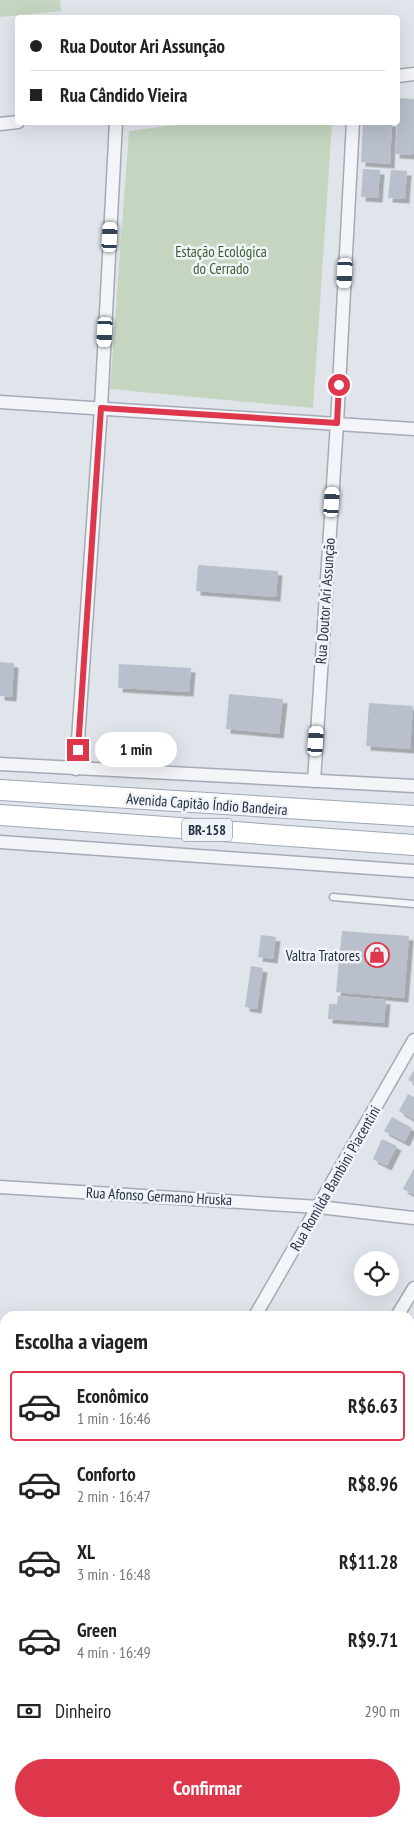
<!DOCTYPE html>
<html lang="pt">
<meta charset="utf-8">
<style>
:root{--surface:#fff;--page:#f6f6f6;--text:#222;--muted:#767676;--line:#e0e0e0;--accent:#de374b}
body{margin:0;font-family:"PT Sans Narrow",sans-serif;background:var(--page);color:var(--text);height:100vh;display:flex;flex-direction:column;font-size:19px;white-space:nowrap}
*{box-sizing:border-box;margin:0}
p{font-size:16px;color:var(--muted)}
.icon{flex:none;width:28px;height:28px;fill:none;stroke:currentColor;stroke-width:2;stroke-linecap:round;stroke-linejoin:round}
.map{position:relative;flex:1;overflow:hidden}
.panel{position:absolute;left:0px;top:1311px;width:415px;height:516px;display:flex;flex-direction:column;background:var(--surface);border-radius:15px 15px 0 0;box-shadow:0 5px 20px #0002}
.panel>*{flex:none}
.guide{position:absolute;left:15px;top:15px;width:385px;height:110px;border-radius:5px;box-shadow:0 5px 20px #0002;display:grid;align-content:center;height:110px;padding:0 15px;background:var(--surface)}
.buttons{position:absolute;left:354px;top:1251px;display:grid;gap:10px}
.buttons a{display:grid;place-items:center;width:45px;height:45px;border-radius:50%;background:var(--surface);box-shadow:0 5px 20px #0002;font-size:25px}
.end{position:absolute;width:22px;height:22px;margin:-11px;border:6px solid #de374b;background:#fff;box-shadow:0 0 0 2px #fff}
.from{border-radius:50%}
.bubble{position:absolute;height:35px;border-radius:18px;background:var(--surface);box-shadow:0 5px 20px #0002;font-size:16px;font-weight:800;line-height:35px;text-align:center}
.car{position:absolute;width:15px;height:30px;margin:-15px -8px;border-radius:6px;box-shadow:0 0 4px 1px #0007;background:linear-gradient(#fff 24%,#345 0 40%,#fff 0 76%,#345 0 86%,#fff 0)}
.guide b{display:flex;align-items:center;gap:18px;height:48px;font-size:19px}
.guide b+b{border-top:1px solid var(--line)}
.guide i{width:12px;height:12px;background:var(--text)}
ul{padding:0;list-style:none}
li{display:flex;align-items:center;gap:15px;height:70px;margin:0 10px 8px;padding:0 5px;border:2px solid transparent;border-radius:5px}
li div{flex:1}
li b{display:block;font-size:19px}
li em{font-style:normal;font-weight:800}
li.selected{border-color:var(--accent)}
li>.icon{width:45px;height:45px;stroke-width:1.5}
h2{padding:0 15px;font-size:22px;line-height:60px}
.pay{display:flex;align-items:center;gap:12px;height:55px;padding:0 15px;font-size:19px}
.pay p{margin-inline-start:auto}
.cta{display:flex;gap:10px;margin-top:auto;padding:10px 15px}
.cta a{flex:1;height:58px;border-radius:30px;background:var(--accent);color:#fff;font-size:20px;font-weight:800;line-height:58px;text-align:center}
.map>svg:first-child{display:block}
.green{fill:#c5d5c0}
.building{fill:#b9bfcb;filter:url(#shadow)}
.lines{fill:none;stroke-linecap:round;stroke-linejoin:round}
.service-casing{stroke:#a4aab6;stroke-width:9}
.minor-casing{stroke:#a4aab6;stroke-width:15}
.primary-casing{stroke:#9ea7b8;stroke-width:22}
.service{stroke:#f3f5f8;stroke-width:6}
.minor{stroke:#f3f5f8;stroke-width:12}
.primary{stroke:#fff;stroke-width:20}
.route{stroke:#de374b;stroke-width:6}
.labels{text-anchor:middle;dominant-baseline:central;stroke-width:5;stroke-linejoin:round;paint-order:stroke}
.shield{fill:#f0f3f8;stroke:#636a7a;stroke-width:1}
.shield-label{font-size:14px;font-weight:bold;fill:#263044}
.park-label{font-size:15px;fill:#3a6132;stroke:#f0f3f8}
.street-label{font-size:15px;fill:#263044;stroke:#f0f3f8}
.poi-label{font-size:15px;fill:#263044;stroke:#f0f3f8;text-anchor:end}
</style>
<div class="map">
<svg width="414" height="1827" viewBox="0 0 414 1827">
<defs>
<filter id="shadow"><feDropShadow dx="4.5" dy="4.5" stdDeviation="0" flood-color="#0004"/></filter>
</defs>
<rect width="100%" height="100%" fill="#e0e4eb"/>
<g class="green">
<polygon points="0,0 60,0 61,11 0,17"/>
<polygon points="190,123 332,123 313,408 110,389 129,131"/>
<polygon points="0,1807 5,1814 5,1822 11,1823 14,1827 0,1827"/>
</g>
<g class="building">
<polygon points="399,98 414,99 413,155 395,154"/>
<polygon points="363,122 392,122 390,164 361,162"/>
<polygon points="363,169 380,170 378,198 361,197"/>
<polygon points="391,170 407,171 405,199 388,198"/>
<polygon points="198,565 278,571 276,597 196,591"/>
<polygon points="0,662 14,663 12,697 0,696"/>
<polygon points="119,664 191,668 189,692 118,688"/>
<polygon points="229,694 283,699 279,734 226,729"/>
<polygon points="369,703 413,706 410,749 366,746"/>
<polygon points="342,931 409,936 404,998 336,992"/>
<polygon points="261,935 276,937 273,959 258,957"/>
<polygon points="251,966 263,968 257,1009 245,1007"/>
<polygon points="338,996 386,1000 384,1023 328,1019 329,1004 337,1004"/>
<polygon points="414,1070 414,1083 408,1080"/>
<polygon points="408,1094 414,1097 414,1120 399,1111"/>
<polygon points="392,1117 412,1128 405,1142 384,1131"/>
<polygon points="382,1139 397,1146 387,1166 373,1159"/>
<polygon points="414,1168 414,1195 403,1189"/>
<polygon points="410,1361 414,1363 413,1377 410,1376"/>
<polygon points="410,1482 414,1484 414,1504 410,1502"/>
</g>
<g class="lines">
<defs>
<polyline id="service" points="333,897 414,904"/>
<g id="minor">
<polyline points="398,76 414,74"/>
<polyline points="0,124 18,122"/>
<polyline points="0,402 414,429"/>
<polyline points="0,764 414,786"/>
<polyline points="76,769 101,408 116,122"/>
<polyline points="314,781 337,423 353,122"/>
<polyline points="0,842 414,871"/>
<polyline points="0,1187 319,1207 414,1218"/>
<polyline points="255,1316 414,1040"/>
<polyline points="397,1316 414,1288"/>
<polyline points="410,1563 414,1557"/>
<polyline points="410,1582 414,1584"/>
</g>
<g id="primary">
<polyline points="0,790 414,816"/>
<polyline points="0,815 414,845"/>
</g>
</defs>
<use href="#service" class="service-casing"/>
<use href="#minor" class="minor-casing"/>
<use href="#primary" class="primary-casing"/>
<use href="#service" class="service"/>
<use href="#minor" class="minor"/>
<use href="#primary" class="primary"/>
</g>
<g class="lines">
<polyline class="route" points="78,750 101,408 337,423 339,385"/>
</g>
<defs>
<symbol id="shop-ring" viewBox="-11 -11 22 22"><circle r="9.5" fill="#f0f3f8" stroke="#de374b" stroke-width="1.5"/><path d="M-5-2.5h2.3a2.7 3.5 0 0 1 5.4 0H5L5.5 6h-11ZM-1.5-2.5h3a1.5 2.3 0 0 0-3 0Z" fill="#de374b"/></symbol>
</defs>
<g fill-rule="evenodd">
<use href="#shop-ring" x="363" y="941" width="28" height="28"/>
</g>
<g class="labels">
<rect class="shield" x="182" y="818.5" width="50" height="23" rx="4"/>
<g class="shield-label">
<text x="207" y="830">BR-158</text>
</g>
<g class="park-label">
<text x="221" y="251">Estação Ecológica<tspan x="221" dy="17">do Cerrado</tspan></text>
</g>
<g class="street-label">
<text transform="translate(325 601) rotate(-86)">Rua Doutor Ari Assunção</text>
<text transform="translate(207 804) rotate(4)">Avenida Capitão Índio Bandeira</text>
<text transform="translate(335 1178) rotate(-60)">Rua Romilda Bambini Piacentini</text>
<text transform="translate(159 1196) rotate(3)">Rua Afonso Germano Hruska</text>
</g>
<g class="poi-label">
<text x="360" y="955">Valtra Tratores</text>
</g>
</g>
</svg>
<div class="buttons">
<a><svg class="icon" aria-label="locate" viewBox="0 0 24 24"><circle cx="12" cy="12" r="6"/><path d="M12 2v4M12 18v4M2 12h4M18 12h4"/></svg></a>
</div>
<i class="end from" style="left:339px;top:385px"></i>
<i class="end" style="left:78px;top:750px"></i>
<div class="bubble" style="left:95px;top:732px;width:82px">1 min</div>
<i class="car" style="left:110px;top:237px;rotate:3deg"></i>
<i class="car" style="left:345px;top:273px;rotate:183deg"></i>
<i class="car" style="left:105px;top:332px;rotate:183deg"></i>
<i class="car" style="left:332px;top:502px;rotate:4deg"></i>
<i class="car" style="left:316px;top:741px;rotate:4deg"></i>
<div class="guide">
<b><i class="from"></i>Rua Doutor Ari Assunção</b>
<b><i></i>Rua Cândido Vieira</b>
</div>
<section class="panel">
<h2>Escolha a viagem</h2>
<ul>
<li class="selected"><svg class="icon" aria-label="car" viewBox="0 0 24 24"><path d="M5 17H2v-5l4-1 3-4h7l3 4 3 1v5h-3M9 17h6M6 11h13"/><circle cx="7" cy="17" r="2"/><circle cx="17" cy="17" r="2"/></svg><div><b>Econômico</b><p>1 min · 16:46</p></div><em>R$6.63</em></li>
<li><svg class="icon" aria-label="car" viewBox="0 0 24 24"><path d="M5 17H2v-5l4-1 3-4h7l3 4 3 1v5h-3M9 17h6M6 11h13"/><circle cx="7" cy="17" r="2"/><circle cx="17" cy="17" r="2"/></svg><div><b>Conforto</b><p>2 min · 16:47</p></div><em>R$8.96</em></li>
<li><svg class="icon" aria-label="car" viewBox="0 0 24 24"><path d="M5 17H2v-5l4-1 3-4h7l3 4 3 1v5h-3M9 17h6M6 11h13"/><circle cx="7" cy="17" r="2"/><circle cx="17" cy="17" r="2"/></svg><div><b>XL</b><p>3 min · 16:48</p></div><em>R$11.28</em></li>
<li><svg class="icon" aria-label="car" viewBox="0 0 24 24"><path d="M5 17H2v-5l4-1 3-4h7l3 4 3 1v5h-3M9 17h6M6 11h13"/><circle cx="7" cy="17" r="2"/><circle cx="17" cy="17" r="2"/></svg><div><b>Green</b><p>4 min · 16:49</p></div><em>R$9.71</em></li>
</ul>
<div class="pay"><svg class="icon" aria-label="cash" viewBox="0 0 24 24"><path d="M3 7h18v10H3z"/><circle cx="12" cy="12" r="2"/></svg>Dinheiro<p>290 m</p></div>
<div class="cta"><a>Confirmar</a></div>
</section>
</div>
